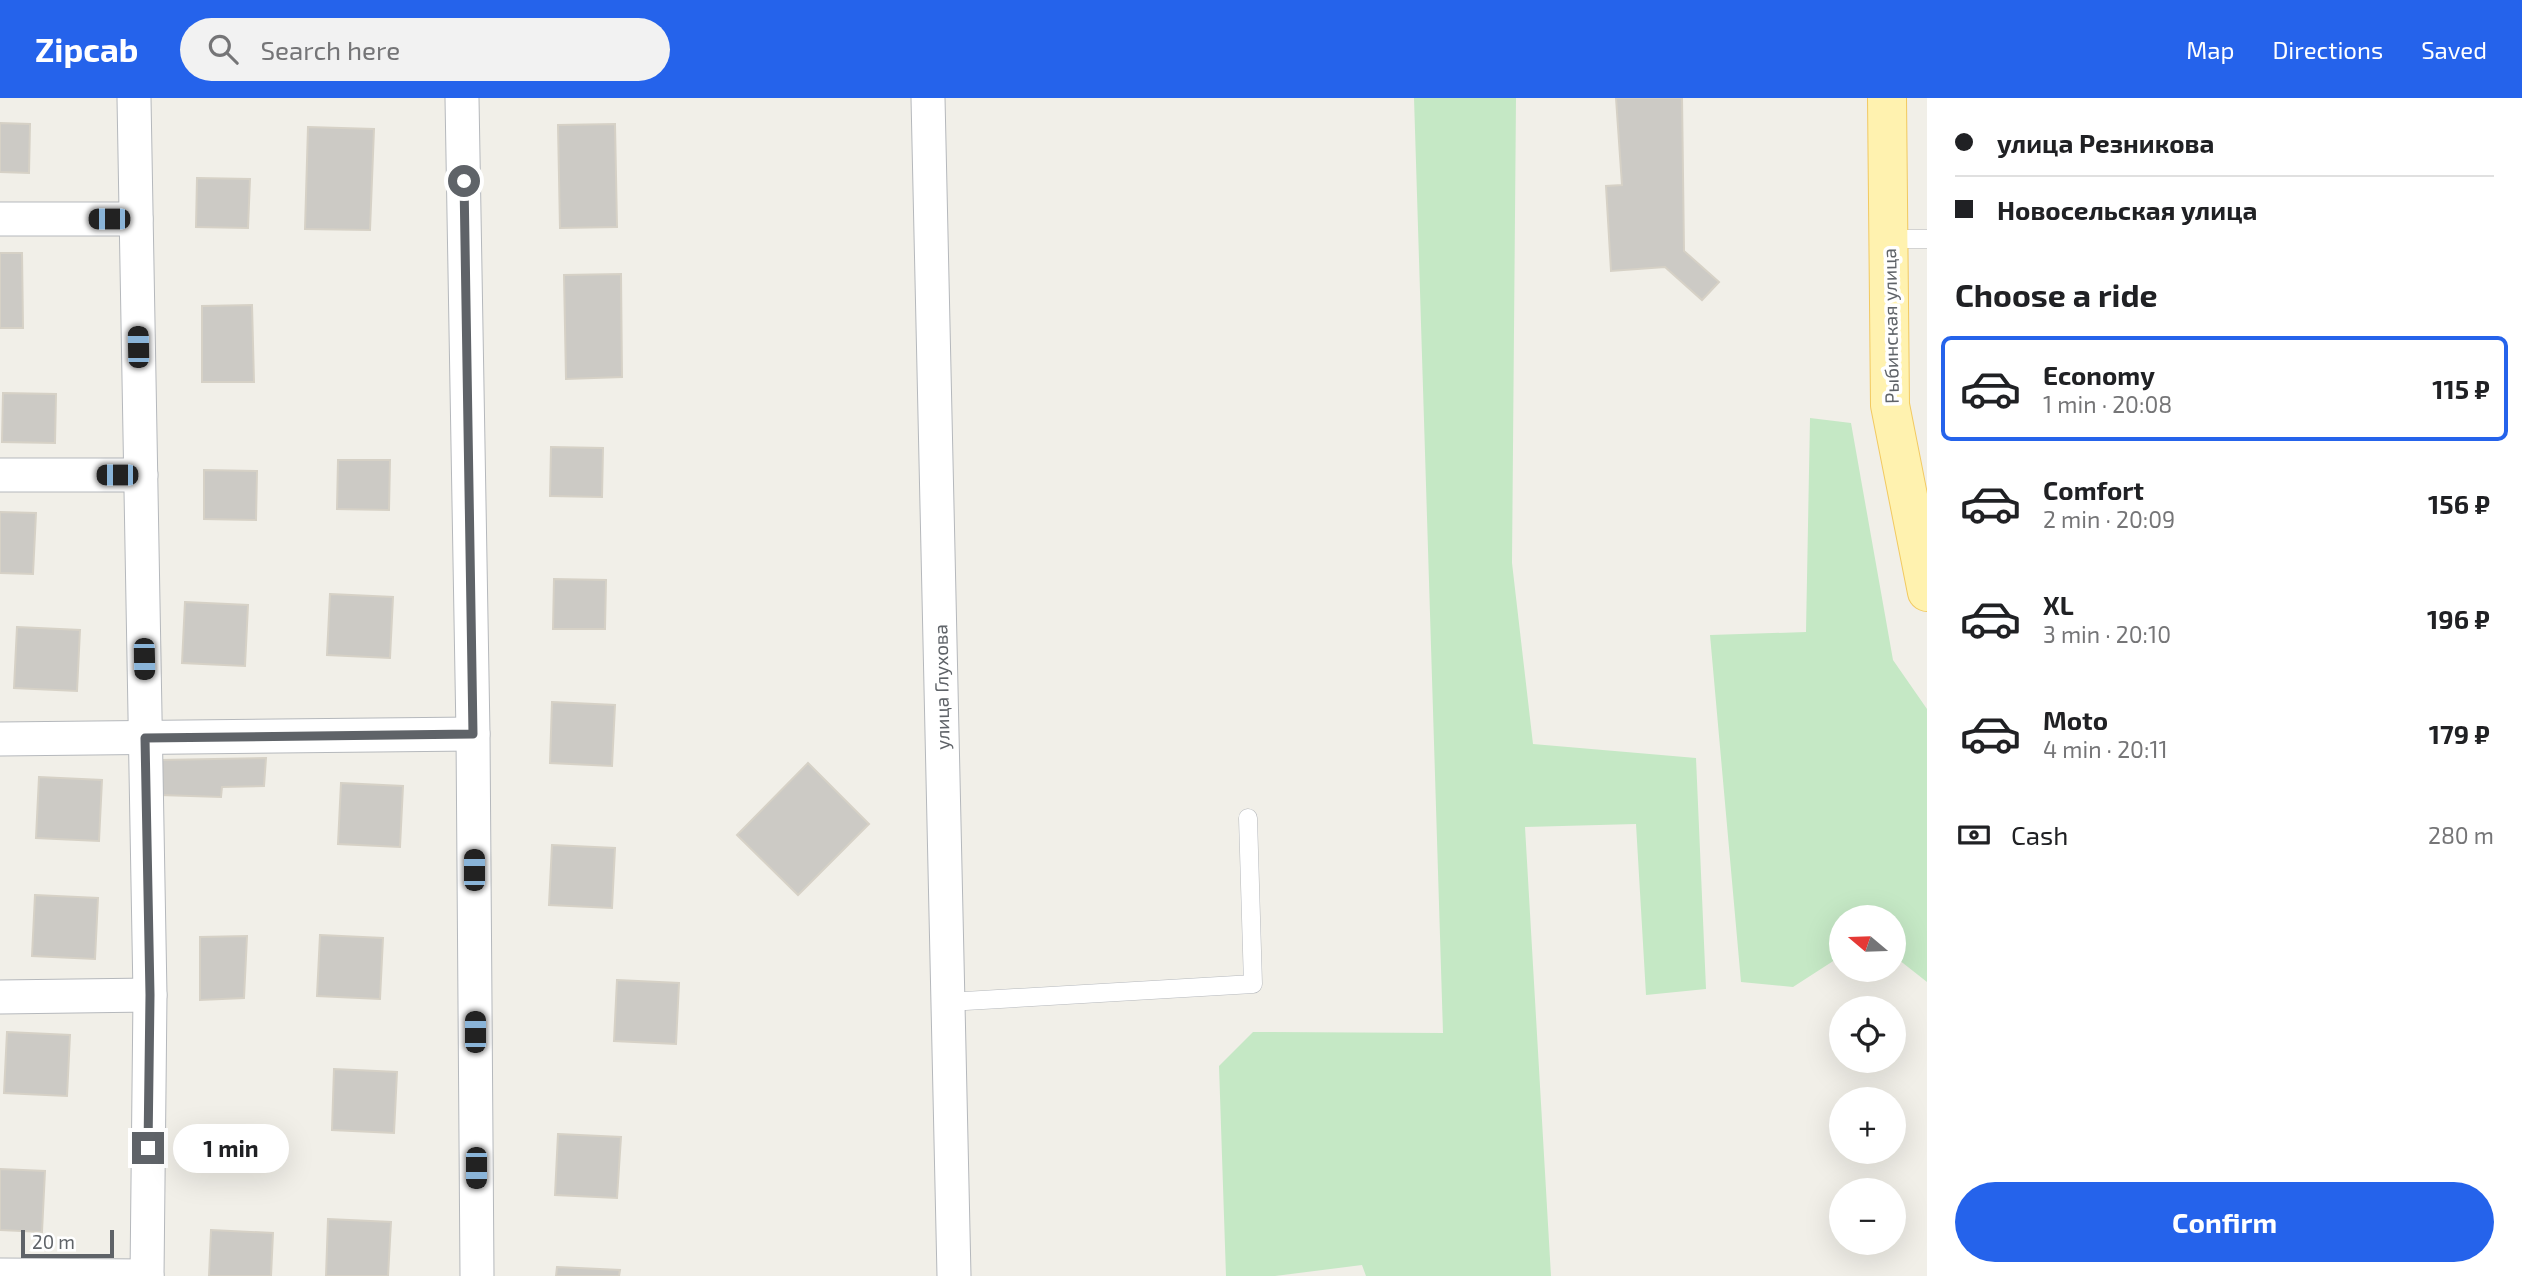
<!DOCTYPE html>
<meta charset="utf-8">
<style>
:root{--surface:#fff;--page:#f2f2f2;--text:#202124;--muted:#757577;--line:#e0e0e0;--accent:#2563eb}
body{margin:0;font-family:"Exo 2",sans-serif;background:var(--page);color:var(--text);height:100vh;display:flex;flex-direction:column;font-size:26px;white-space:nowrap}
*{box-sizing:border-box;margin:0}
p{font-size:23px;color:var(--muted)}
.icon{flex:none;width:38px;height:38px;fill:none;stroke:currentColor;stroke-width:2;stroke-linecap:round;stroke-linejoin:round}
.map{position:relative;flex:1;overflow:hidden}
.drawer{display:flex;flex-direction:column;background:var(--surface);width:595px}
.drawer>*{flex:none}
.hud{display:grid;align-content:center;height:154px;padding:0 28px;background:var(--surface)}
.needle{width:46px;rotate:289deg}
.controls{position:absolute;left:1829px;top:807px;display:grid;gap:14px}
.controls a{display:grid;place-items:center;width:77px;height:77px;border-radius:50%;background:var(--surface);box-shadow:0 7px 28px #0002;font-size:35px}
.scale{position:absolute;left:21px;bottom:18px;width:93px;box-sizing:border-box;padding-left:7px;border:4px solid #5f6368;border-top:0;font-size:19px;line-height:24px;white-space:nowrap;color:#5f6368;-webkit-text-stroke:5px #fff;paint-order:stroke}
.end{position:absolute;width:32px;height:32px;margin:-16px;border:9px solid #5f6368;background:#fff;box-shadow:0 0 0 4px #fff}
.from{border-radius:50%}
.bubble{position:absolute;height:49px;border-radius:24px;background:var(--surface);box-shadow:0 7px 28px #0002;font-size:23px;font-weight:700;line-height:49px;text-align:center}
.car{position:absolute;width:21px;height:42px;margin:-21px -10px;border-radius:9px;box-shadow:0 0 5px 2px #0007;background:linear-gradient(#222 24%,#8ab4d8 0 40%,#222 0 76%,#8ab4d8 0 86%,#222 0)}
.hud b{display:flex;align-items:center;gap:24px;height:66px;font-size:26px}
.hud b+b{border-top:2px solid var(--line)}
.hud i{width:18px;height:18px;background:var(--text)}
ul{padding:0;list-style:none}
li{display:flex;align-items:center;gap:21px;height:105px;margin:0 14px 10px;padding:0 14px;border:4px solid transparent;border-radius:10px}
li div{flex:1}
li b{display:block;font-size:26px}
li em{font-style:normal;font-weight:700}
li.selected{border-color:var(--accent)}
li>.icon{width:63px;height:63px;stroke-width:1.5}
h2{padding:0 28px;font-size:32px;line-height:84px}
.pay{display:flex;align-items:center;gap:18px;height:77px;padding:0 28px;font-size:26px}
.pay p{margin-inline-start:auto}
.cta{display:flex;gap:14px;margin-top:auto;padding:14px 28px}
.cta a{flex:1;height:80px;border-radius:42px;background:var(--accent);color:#fff;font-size:28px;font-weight:700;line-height:80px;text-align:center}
header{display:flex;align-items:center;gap:42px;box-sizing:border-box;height:98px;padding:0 35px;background:var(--accent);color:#fff}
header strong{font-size:33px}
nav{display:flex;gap:38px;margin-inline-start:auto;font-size:24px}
.search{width:490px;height:63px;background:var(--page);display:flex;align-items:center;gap:18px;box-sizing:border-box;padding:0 24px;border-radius:38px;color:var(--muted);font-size:26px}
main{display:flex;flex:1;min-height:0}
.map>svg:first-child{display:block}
.green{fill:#c5e8c5}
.building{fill:#cccac5;stroke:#d6d1c6;stroke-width:2}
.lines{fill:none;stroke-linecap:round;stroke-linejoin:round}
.service-casing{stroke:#b5b8bc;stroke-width:19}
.minor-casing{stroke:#b5b8bc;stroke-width:35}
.primary-casing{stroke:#f2c960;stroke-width:40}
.service{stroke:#fff;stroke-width:18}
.minor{stroke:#fff;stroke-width:33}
.primary{stroke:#fff2af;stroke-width:38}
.route{stroke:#5f6368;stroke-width:9}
.labels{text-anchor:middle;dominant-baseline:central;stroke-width:7;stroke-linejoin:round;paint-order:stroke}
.street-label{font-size:19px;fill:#5f6368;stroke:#fff}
</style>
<header>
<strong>Zipcab</strong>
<div class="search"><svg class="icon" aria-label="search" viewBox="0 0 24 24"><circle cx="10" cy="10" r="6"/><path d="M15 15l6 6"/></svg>Search here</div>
<nav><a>Map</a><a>Directions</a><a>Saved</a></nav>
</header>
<main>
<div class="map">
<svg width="1927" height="1178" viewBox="0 0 1927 1178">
<rect width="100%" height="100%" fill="#f1efe8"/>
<g class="green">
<polygon points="1414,0 1516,0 1512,465 1533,646 1696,660 1706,891 1646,897 1636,726 1525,729 1551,1178 1366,1178 1362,1167 1275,1178 1226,1178 1219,968 1253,934 1443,935"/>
<polygon points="1810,320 1851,325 1893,562 1927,611 1927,884 1894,858 1894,819 1841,819 1841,858 1793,889 1741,884 1710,537 1806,534"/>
</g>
<g class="building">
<polygon points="1616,0 1682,0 1684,153 1719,184 1702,202 1665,169 1611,173 1606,88 1622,87"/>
<polygon points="0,25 30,26 29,75 0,74"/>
<polygon points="615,26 617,129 560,130 558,27"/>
<polygon points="308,29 374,31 370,132 305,131"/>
<polygon points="197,80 250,81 248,130 196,129"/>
<polygon points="0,155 22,155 23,230 0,230"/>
<polygon points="621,176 622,279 566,281 564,177"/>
<polygon points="252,207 254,284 202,284 202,208"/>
<polygon points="3,295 56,296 55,345 2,344"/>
<polygon points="551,349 603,350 602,399 550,398"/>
<polygon points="338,362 390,362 389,412 337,411"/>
<polygon points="204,372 257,373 256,422 204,421"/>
<polygon points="0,414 36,415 33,476 0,475"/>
<polygon points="554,481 606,482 605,531 553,531"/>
<polygon points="330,496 393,499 390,560 327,557"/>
<polygon points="185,504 248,507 245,568 182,565"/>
<polygon points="17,529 80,532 77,593 14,590"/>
<polygon points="552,604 615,607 612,668 550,665"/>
<polygon points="266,660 264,688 222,689 221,699 160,697 160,662"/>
<polygon points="808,665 869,726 798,797 737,737"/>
<polygon points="39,679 102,682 99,743 36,740"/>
<polygon points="341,685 403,688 400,749 338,746"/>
<polygon points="552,747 615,750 612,810 549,807"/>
<polygon points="35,797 98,800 95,861 32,858"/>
<polygon points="320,837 383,840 380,901 317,898"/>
<polygon points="247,838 244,900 200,902 200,839"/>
<polygon points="617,882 679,885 676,946 614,943"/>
<polygon points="7,934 70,937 67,998 4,995"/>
<polygon points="334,971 397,974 394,1035 332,1032"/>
<polygon points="558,1036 621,1039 617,1100 555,1097"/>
<polygon points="0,1071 45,1073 42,1134 0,1132"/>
<polygon points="328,1121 391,1124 388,1178 326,1178"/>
<polygon points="211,1132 273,1135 271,1178 209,1178"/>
<polygon points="557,1169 620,1172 619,1178 556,1178"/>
</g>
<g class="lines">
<defs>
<g id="service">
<polyline points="1888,141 1927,141"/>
<polyline points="948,904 1253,886 1248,720"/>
</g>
<g id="minor">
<polyline points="134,0 150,897 147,1178"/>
<polyline points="462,0 473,636 477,1178"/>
<polyline points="928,0 954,1178"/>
<polyline points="0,121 136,121"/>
<polyline points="0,377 141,377"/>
<polyline points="0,641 473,636"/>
<polyline points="0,899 150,897"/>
<polyline points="0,1177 147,1178"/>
</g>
<polyline id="primary" points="1887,0 1890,307 1927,494"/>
</defs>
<use href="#service" class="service-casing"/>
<use href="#minor" class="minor-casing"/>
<use href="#primary" class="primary-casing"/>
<use href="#service" class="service"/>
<use href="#minor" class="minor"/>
<use href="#primary" class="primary"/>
</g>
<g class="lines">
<polyline class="route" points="148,1050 150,897 145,640 473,636 464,83"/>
</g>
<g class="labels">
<g class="street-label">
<text transform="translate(1890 228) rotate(-91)">Рыбинская улица</text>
<text transform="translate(941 589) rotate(-91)">улица Глухова</text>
</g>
</g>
</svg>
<div class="controls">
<a><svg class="needle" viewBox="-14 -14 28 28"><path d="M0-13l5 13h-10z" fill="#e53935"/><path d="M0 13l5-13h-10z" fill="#757577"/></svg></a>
<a><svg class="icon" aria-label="locate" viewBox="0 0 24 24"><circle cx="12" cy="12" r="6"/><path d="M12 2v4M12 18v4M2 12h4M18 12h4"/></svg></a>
<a>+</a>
<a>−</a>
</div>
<div class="scale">20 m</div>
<i class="end from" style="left:464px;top:83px"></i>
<i class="end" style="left:148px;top:1050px"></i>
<div class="bubble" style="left:173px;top:1026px;width:116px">1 min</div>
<i class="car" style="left:109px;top:121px;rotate:270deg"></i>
<i class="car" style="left:138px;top:249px;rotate:359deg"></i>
<i class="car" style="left:117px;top:377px;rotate:270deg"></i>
<i class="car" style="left:144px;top:561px;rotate:179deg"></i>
<i class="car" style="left:474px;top:772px;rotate:0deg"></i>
<i class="car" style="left:475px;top:934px;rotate:0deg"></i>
<i class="car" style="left:476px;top:1070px;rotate:180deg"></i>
</div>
<section class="drawer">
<div class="hud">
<b><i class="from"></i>улица Резникова</b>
<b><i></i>Новосельская улица</b>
</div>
<h2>Choose a ride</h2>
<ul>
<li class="selected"><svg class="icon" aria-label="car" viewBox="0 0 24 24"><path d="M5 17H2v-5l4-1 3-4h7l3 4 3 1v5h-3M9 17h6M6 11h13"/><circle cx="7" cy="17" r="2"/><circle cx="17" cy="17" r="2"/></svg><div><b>Economy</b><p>1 min · 20:08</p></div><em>115 ₽</em></li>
<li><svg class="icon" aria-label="car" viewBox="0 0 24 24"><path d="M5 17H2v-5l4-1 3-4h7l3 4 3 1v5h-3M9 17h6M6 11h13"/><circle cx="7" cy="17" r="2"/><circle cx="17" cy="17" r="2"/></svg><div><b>Comfort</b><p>2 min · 20:09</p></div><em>156 ₽</em></li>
<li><svg class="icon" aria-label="car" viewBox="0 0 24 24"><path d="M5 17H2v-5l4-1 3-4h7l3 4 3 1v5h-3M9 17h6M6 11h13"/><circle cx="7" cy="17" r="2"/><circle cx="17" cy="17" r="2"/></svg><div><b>XL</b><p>3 min · 20:10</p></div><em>196 ₽</em></li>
<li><svg class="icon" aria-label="car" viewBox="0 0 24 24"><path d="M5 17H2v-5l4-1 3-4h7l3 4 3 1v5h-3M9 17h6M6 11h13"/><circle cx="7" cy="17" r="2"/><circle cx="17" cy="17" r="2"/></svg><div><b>Moto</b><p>4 min · 20:11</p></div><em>179 ₽</em></li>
</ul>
<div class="pay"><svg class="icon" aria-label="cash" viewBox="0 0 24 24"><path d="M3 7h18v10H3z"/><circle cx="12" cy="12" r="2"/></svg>Cash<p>280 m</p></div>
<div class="cta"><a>Confirm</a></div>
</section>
</main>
